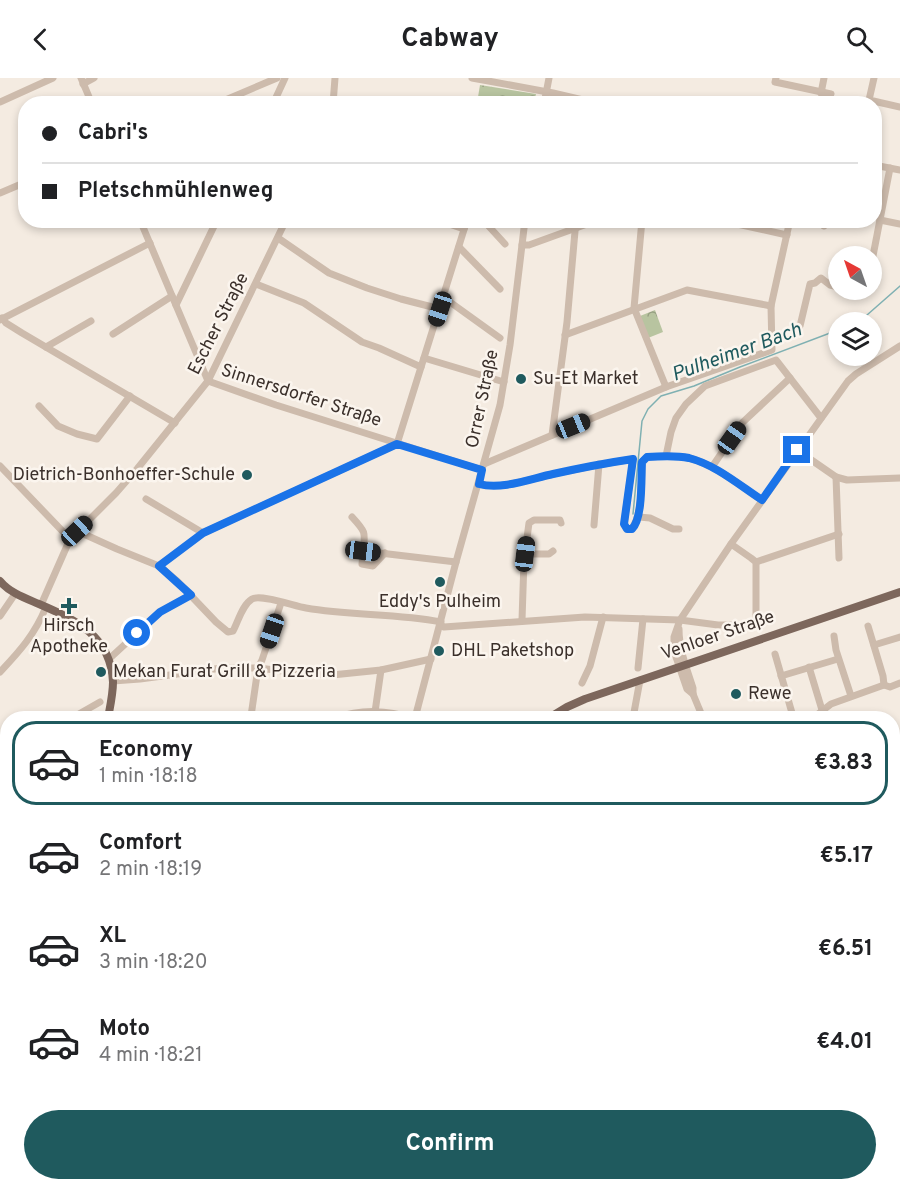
<!DOCTYPE html>
<meta charset="utf-8">
<style>
:root{--surface:#fff;--page:#f2f2f2;--text:#202124;--muted:#757577;--line:#e0e0e0;--accent:#1f5a5e}
body{margin:0;font-family:Overpass,sans-serif;background:var(--page);color:var(--text);height:100vh;display:flex;flex-direction:column;font-size:22px;white-space:nowrap}
*{box-sizing:border-box;margin:0}
p{font-size:20px;color:var(--muted)}
.icon{flex:none;width:33px;height:33px;fill:none;stroke:currentColor;stroke-width:2;stroke-linecap:round;stroke-linejoin:round}
.map{position:relative;flex:1;overflow:hidden}
.details{position:absolute;left:0px;top:633px;width:900px;height:480px;display:flex;flex-direction:column;background:var(--surface);border-radius:24px 24px 0 0;box-shadow:0 3px 9px #0003}
.details>*{flex:none}
.banner{position:absolute;left:18px;top:18px;width:864px;height:132px;border-radius:24px;box-shadow:0 3px 9px #0003;display:grid;align-content:center;height:132px;padding:0 24px;background:var(--surface)}
.needle{width:39px;rotate:320deg}
.buttons{position:absolute;left:828px;top:168px;display:grid;gap:12px}
.buttons a{display:grid;place-items:center;width:54px;height:54px;border-radius:50%;background:var(--surface);box-shadow:0 3px 9px #0003;font-size:30px}
.end{position:absolute;width:27px;height:27px;margin:-14px;border:8px solid #1a73e8;background:#fff;box-shadow:0 0 0 3px #fff}
.from{border-radius:50%}
.car{position:absolute;width:18px;height:36px;margin:-18px -9px;border-radius:8px;box-shadow:0 0 4px 2px #0007;background:linear-gradient(#222 24%,#8ab4d8 0 40%,#222 0 76%,#8ab4d8 0 86%,#222 0)}
.banner b{display:flex;align-items:center;gap:21px;height:57px;font-size:22px}
.banner b+b{border-top:2px solid var(--line)}
.banner i{width:15px;height:15px;background:var(--text)}
ul{padding:10px 0 0;list-style:none}
li{display:flex;align-items:center;gap:18px;height:84px;margin:0 12px 9px;padding:0 12px;border:3px solid transparent;border-radius:24px}
li div{flex:1}
li b{display:block;font-size:22px}
li em{font-style:normal;font-weight:700}
li.on{border-color:var(--accent)}
li>.icon{width:54px;height:54px;stroke-width:1.5}
.cta{display:flex;gap:12px;margin-top:auto;padding:12px 24px}
.cta a{flex:1;height:69px;border-radius:36px;background:var(--accent);color:#fff;font-size:24px;font-weight:700;line-height:69px;text-align:center}
header{display:flex;justify-content:space-between;align-items:center;height:78px;padding:0 24px;background:var(--surface);font-size:27px;font-weight:700}
.map>svg:first-child{display:block}
.forest{fill:url(#forest-crowns)}
.lines{fill:none;stroke-linecap:round;stroke-linejoin:round}
.stream{stroke:#7fb0b2;stroke-width:1.5}
.minor{stroke:#cdbbac;stroke-width:7}
.major{stroke:#7d675c;stroke-width:8}
.rail-casing{stroke:#3b302b;stroke-width:4}
.rail{stroke:#fbf5ee;stroke-width:1.5;stroke-dasharray:4.5;stroke-linecap:butt}
.route{stroke:#1a73e8;stroke-width:8}
.poi-dot{fill:#1f5a5e;stroke:#fbf5ee;stroke-width:2}
.labels{text-anchor:middle;dominant-baseline:central;stroke-width:5;stroke-linejoin:round;paint-order:stroke}
.street-label{font-size:18px;fill:#3b302b;stroke:#fbf5ee}
.poi-label{font-size:18px;fill:#3b302b;stroke:#fbf5ee;text-anchor:start}
.water-label{font-size:20px;font-style:italic;fill:#1f5a5e;stroke:#fbf5ee}
</style>
<header><svg class="icon" aria-label="back" viewBox="0 0 24 24"><path d="M15 5l-7 7 7 7"/></svg>Cabway<svg class="icon" aria-label="search" viewBox="0 0 24 24"><circle cx="10" cy="10" r="6"/><path d="M15 15l6 6"/></svg></header>
<div class="map">
<svg width="900" height="1113" viewBox="0 0 900 1113">
<defs>
<pattern id="forest-crowns" width="20" height="18" patternUnits="userSpaceOnUse" patternTransform="scale(1.5)"><rect width="20" height="18" fill="#b8c4a0"/><path d="M2 6a3 3 0 1 1 6 0M12 15a3 3 0 1 1 6 0" fill="none" stroke="#97a083"/></pattern>
</defs>
<rect width="100%" height="100%" fill="#f4ebe1"/>
<g class="forest">
<polygon points="480,7 536,16 534,25 477,25"/>
<polygon points="655,232 663,254 648,260 640,238"/>
</g>
<g class="lines">
<g class="stream">
<polyline points="854,244 867,237 900,208"/>
<polyline points="633,436 642,343 648,331 661,318 694,308 740,289 838,252"/>
<polyline points="669,1106 670,1113"/>
</g>
<g class="minor">
<polyline points="81,0 92,26"/>
<polyline points="472,0 553,15 600,26"/>
<polyline points="776,0 775,4 831,16"/>
<polyline points="874,0 869,22 900,29"/>
<polyline points="83,6 94,0"/>
<polyline points="821,15 824,0"/>
<polyline points="0,24 53,0"/>
<polyline points="216,26 277,0"/>
<polyline points="273,26 285,0"/>
<polyline points="333,26 335,0"/>
<polyline points="544,26 549,0"/>
<polyline points="874,87 900,92"/>
<polyline points="0,115 26,104"/>
<polyline points="140,142 208,303 276,327 482,392"/>
<polyline points="437,142 464,151"/>
<polyline points="483,142 505,166"/>
<polyline points="642,142 634,230 666,309"/>
<polyline points="719,142 787,157"/>
<polyline points="880,142 900,146"/>
<polyline points="824,148 825,142"/>
<polyline points="278,160 329,195 367,210 401,221 440,231"/>
<polyline points="522,167 529,167 598,142"/>
<polyline points="459,169 500,211"/>
<polyline points="872,183 890,90"/>
<polyline points="256,206 304,225 362,264 379,270 421,289"/>
<polyline points="443,219 500,260"/>
<polyline points="176,227 217,142"/>
<polyline points="2,240 6,245 22,255 175,345"/>
<polyline points="0,242 150,165"/>
<polyline points="800,248 810,206 815,205 821,200 830,207 838,209"/>
<polyline points="113,256 172,218"/>
<polyline points="565,257 687,212 771,228"/>
<polyline points="46,269 91,243"/>
<polyline points="424,280 504,304"/>
<polyline points="39,328 58,348 77,356 97,361 130,318"/>
<polyline points="552,357 567,244 576,142"/>
<polyline points="797,372 836,399 847,402 900,400"/>
<polyline points="666,378 671,354 676,340 686,326 705,308 776,282 821,340"/>
<polyline points="484,386 666,309 772,272 771,228 790,142"/>
<polyline points="0,388 70,461"/>
<polyline points="712,389 742,345 790,300"/>
<polyline points="836,399 839,480"/>
<path d="M479 406C502 412 534 400 558 395 583 390 607 385 633 381L624 446 627 451H631C643 439 641 401 642 384L647 379C660 378 675 377 689 380 716 387 739 407 762 422"/>
<polyline points="146,421 203,455"/>
<path d="M352 439C365 453 366 454 363 473L456 484"/>
<polyline points="639,439 650,440 673,451 679,451"/>
<polyline points="594,447 599,386"/>
<path d="M77 453 117 471 159 488 177 503 216 544 228 554 233 553C238 544 242 527 252 521 261 516 294 528 306 530 351 538 396 535 441 544"/>
<polyline points="731,466 751,480 756,484 756,544"/>
<polyline points="363,473 362,486 373,488 385,475"/>
<polyline points="525,476 549,476 553,473"/>
<polyline points="756,484 839,456"/>
<polyline points="159,488 203,455 397,366 467,142"/>
<polyline points="41,527 70,461 116,415 137,391 208,303 286,142"/>
<polyline points="0,538 15,516"/>
<polyline points="522,542 524,482 529,445 534,442 560,442 561,445"/>
<polyline points="440,547 444,549 585,539 680,542 718,547 745,547"/>
<polyline points="868,548 883,598 884,607"/>
<path d="M679 551C679 572 687 591 693 610V616L703 640"/>
<polyline points="834,558 836,572 851,618"/>
<polyline points="874,567 900,559"/>
<polyline points="775,576 792,635 797,640"/>
<polyline points="109,581 160,534 191,517"/>
<polyline points="809,589 822,632"/>
<polyline points="638,590 643,541"/>
<path d="M0 594C20 573 35 556 46 529"/>
<polyline points="781,598 838,581"/>
<polyline points="113,603 140,601 222,590 258,590 300,595 332,597 381,592 431,581"/>
<polyline points="582,605 590,588 603,539"/>
<polyline points="693,616 687,611 674,573 674,559 680,542 731,466 848,303 856,296 900,268"/>
<polyline points="375,634 381,592"/>
<polyline points="251,638 258,590 262,582 281,525"/>
<polyline points="72,640 100,624"/>
<path d="M336 640C360 631 388 632 412 640"/>
<polyline points="415,640 456,484 500,327 510,267 525,142"/>
<polyline points="633,640 640,602"/>
<polyline points="813,640 831,626 884,607 890,609 900,605"/>
<polyline points="0,676 8,672"/>
<polyline points="0,680 8,683"/>
<polyline points="0,738 8,737"/>
<polyline points="892,751 900,751"/>
<polyline points="0,764 8,765"/>
<polyline points="892,784 900,792"/>
<polyline points="0,795 8,798"/>
<polyline points="892,820 900,813"/>
<polyline points="892,831 896,828 900,833"/>
<polyline points="892,873 900,876"/>
<polyline points="892,878 899,889 900,894"/>
<polyline points="0,905 8,908"/>
<polyline points="0,1004 8,1004"/>
<polyline points="0,1075 8,1075"/>
<polyline points="85,1106 87,1113"/>
<polyline points="128,1106 128,1113"/>
<polyline points="445,1106 464,1109"/>
<polyline points="664,1106 665,1113"/>
<polyline points="116,1113 119,1108 118,1106"/>
</g>
<g class="major">
<path d="M0 503C10 515 25 520 39 526 76 542 111 558 113 604 113 616 110 629 108 640"/>
<polyline points="549,640 567,629 585,621 900,514"/>
</g>
<defs>
<g id="rail">
<polyline points="0,888 8,890"/>
<polyline points="892,931 900,929"/>
<polyline points="892,952 900,953"/>
<polyline points="679,1106 680,1113"/>
</g>
</defs>
<use href="#rail" class="rail-casing"/>
<use href="#rail" class="rail"/>
</g>
<g class="lines">
<path class="route" d="M137 555 160 534 191 517 159 488 203 455 397 366 482 392 479 406C502 412 530 401 553 396 580 390 606 385 633 381L624 446 627 451H632C643 440 641 401 642 384L647 379C661 378 675 377 689 380 716 387 739 407 762 422L797 372"/>
</g>
<g class="poi-dot">
<circle cx="521" cy="301" r="6"/>
<circle cx="247" cy="397" r="6"/>
<circle cx="440" cy="504" r="6"/>
<path d="M66 519h6v6h6v6h-6v6h-6v-6h-6v-6h6z"/>
<circle cx="439" cy="573" r="6"/>
<circle cx="101" cy="594" r="6"/>
<circle cx="736" cy="616" r="6"/>
</g>
<g class="labels">
<g class="street-label">
<text transform="translate(219 246) rotate(-63)">Escher Straße</text>
<text transform="translate(301 318) rotate(18)">Sinnersdorfer Straße</text>
<text transform="translate(483 321) rotate(-78)">Orrer Straße</text>
<text transform="translate(718 558) rotate(-19)">Venloer Straße</text>
</g>
<g class="poi-label">
<text x="533" y="301">Su-Et Market</text>
<text x="235" y="397" text-anchor="end">Dietrich-Bonhoeffer-Schule</text>
<text x="440" y="524" text-anchor="middle">Eddy's Pulheim</text>
<text x="69" y="548" text-anchor="middle">Hirsch<tspan x="69" dy="21">Apotheke</tspan></text>
<text x="451" y="573">DHL Paketshop</text>
<text x="113" y="594">Mekan Furat Grill &amp; Pizzeria</text>
<text x="748" y="616">Rewe</text>
</g>
<g class="water-label">
<text transform="translate(737 275) rotate(-20)">Pulheimer Bach</text>
</g>
</g>
</svg>
<div class="buttons">
<a><svg class="needle" viewBox="-14 -14 28 28"><path d="M0-13l5 13h-10z" fill="#e53935"/><path d="M0 13l5-13h-10z" fill="#757577"/></svg></a>
<a><svg class="icon" aria-label="layers" viewBox="0 0 24 24"><path d="M12 4l9 5-9 5-9-5zM3 14l9 5 9-5"/></svg></a>
</div>
<i class="end from" style="left:137px;top:555px"></i>
<i class="end" style="left:797px;top:372px"></i>
<i class="car" style="left:440px;top:231px;rotate:198deg"></i>
<i class="car" style="left:573px;top:348px;rotate:68deg"></i>
<i class="car" style="left:732px;top:360px;rotate:35deg"></i>
<i class="car" style="left:77px;top:453px;rotate:47deg"></i>
<i class="car" style="left:363px;top:473px;rotate:97deg"></i>
<i class="car" style="left:525px;top:476px;rotate:7deg"></i>
<i class="car" style="left:272px;top:553px;rotate:199deg"></i>
<div class="banner">
<b><i class="from"></i>Cabri's</b>
<b><i></i>Pletschmühlenweg</b>
</div>
<section class="details">
<ul>
<li class="on"><svg class="icon" aria-label="car" viewBox="0 0 24 24"><path d="M5 17H2v-5l4-1 3-4h7l3 4 3 1v5h-3M9 17h6M6 11h13"/><circle cx="7" cy="17" r="2"/><circle cx="17" cy="17" r="2"/></svg><div><b>Economy</b><p>1 min · 18:18</p></div><em>€3.83</em></li>
<li><svg class="icon" aria-label="car" viewBox="0 0 24 24"><path d="M5 17H2v-5l4-1 3-4h7l3 4 3 1v5h-3M9 17h6M6 11h13"/><circle cx="7" cy="17" r="2"/><circle cx="17" cy="17" r="2"/></svg><div><b>Comfort</b><p>2 min · 18:19</p></div><em>€5.17</em></li>
<li><svg class="icon" aria-label="car" viewBox="0 0 24 24"><path d="M5 17H2v-5l4-1 3-4h7l3 4 3 1v5h-3M9 17h6M6 11h13"/><circle cx="7" cy="17" r="2"/><circle cx="17" cy="17" r="2"/></svg><div><b>XL</b><p>3 min · 18:20</p></div><em>€6.51</em></li>
<li><svg class="icon" aria-label="car" viewBox="0 0 24 24"><path d="M5 17H2v-5l4-1 3-4h7l3 4 3 1v5h-3M9 17h6M6 11h13"/><circle cx="7" cy="17" r="2"/><circle cx="17" cy="17" r="2"/></svg><div><b>Moto</b><p>4 min · 18:21</p></div><em>€4.01</em></li>
</ul>
<div class="cta"><a>Confirm</a></div>
</section>
</div>
